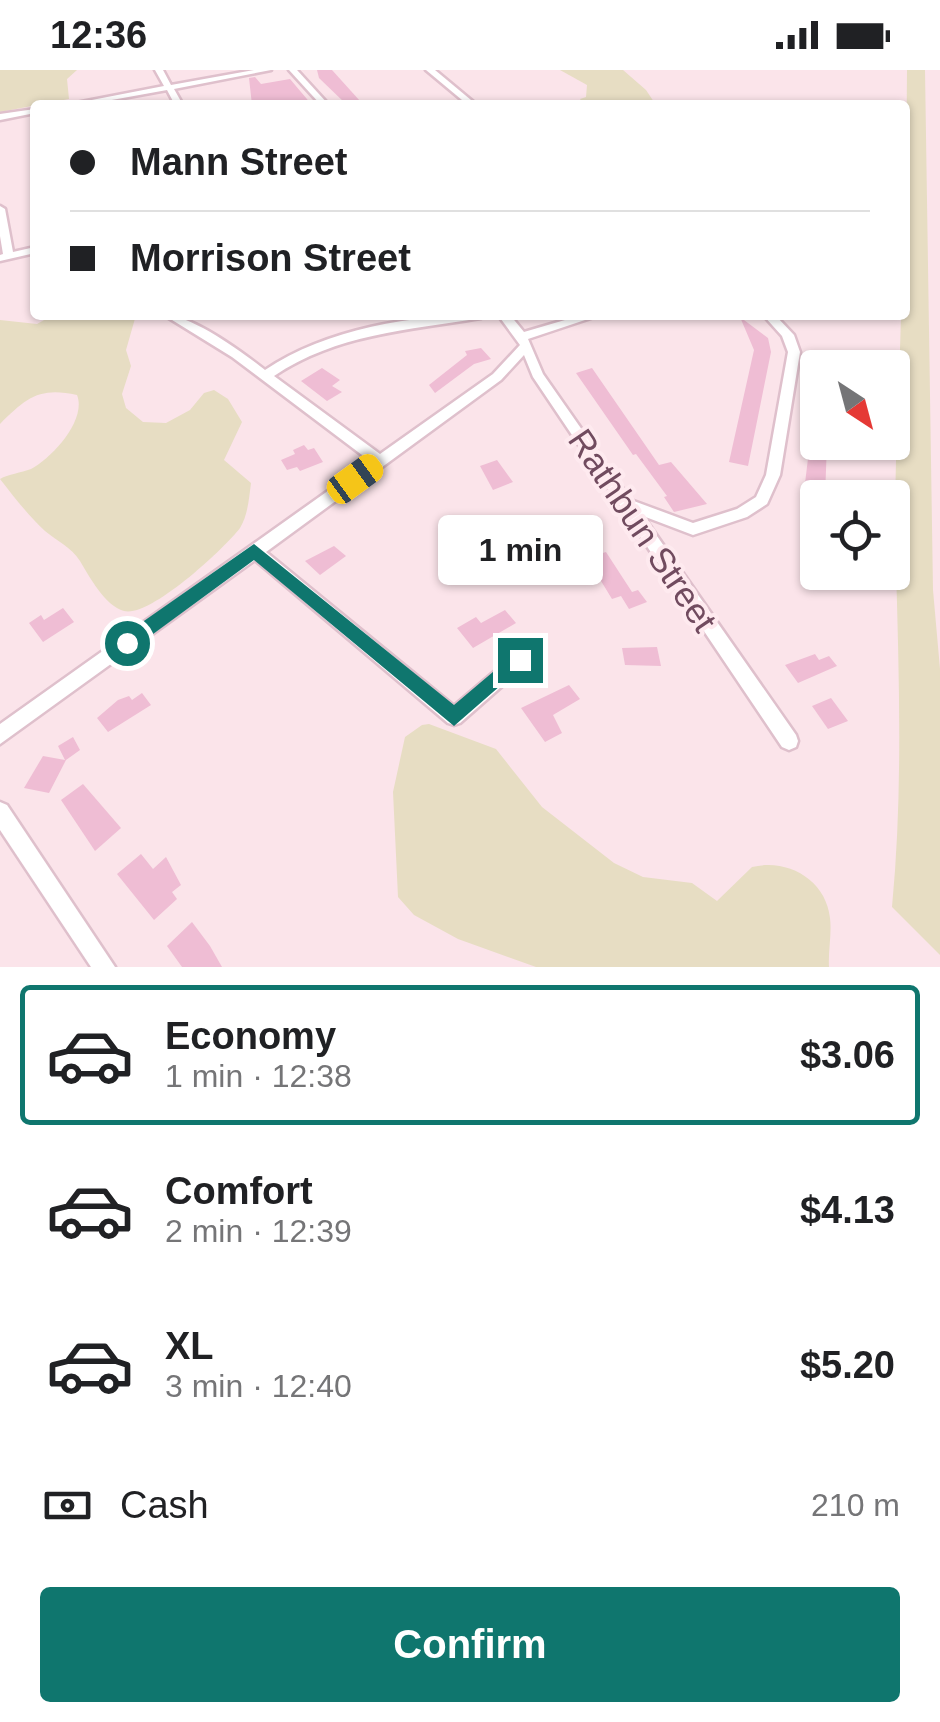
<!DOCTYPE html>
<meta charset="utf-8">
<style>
:root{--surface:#fff;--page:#f2f2f2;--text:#202124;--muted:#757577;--line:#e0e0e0;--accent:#0f766e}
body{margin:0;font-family:Arial,sans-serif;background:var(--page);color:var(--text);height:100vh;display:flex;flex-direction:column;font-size:38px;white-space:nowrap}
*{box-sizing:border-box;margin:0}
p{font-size:32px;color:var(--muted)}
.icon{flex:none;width:55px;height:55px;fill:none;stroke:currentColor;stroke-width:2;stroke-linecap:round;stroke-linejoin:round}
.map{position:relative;height:897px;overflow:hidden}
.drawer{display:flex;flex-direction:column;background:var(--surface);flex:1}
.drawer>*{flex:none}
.guide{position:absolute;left:30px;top:30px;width:880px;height:220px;border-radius:10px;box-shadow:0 2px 8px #0004;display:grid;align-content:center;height:220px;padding:0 40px;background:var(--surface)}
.needle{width:65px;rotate:144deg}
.controls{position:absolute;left:800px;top:280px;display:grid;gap:20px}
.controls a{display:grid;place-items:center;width:110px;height:110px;border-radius:10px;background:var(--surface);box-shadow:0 2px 8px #0004;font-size:50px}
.end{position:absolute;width:45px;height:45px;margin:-22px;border:12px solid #0f766e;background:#fff;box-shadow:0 0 0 5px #fff}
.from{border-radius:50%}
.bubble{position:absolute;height:70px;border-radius:10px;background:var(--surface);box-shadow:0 2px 8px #0004;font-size:32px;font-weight:700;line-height:70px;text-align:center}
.car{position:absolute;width:30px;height:60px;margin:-30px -15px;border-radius:12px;box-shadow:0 0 8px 2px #0007;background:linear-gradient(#f5c518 24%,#345 0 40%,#f5c518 0 76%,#345 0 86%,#f5c518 0)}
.guide b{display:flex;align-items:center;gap:35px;height:95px;font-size:38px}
.guide b+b{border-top:2px solid var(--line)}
.guide i{width:25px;height:25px;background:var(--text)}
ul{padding:18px 0 0;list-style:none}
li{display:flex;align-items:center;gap:30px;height:140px;margin:0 20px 15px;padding:0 20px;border:5px solid transparent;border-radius:10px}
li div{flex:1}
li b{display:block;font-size:38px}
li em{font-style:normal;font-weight:700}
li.on{border-color:var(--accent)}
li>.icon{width:90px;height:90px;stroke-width:1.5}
.pay{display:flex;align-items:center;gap:25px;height:110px;padding:0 40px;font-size:38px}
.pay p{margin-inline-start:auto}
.cta{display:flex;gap:20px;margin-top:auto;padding:20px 40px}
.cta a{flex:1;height:115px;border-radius:10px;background:var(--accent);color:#fff;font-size:40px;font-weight:700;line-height:115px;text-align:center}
.status{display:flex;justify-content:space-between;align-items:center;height:70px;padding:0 50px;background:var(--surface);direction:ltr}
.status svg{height:28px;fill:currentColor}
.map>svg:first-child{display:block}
.green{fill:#e7ddc3}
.building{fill:#efbdd4}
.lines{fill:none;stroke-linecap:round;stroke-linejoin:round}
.minor-casing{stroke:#dfc0cc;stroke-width:5}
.minor{fill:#fff;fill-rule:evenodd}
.route{fill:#0f766e}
.labels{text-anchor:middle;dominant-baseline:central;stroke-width:8;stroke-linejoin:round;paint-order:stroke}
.street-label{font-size:35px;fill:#714b5f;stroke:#feeaef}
</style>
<div class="status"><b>12:36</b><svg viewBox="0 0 49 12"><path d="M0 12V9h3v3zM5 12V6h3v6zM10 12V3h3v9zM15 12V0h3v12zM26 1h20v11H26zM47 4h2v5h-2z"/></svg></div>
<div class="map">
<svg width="940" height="897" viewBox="0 0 940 897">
<rect width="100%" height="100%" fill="#fbe4ea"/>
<g class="green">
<polygon points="0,0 77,0 67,9 69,29 0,42"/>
<polygon points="560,0 623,0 646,20 656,35 584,35 580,29 586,27 587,15"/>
<path d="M907 0H925L933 520 940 599V885L892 837C903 723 899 610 896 496 893 413 899 328 901 245H905Z"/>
<path d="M53 245H136L126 280 131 296 122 324 126 338 143 352 166 353 190 340 204 323 214 320 228 329 242 352 224 390 251 413C249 428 248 445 240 458 225 478 150 548 124 541 105 536 89 506 80 491 71 477 57 471 45 461 28 445 14 427 0 409 8 404 21 403 31 399 52 388 87 350 77 325 40 317 27 327 0 354V250L37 254Z"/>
<path d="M429 654 496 679 542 737 614 793 643 807 692 813 717 831 752 797C788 788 826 810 830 848 832 864 828 881 829 897H536L458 869 414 845 398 827 393 722 405 667 422 655Z"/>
</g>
<g class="building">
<polygon points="317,0 332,0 360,31 346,34 319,8"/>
<polygon points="255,7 261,14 290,9 312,35 252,35 249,8"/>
<polygon points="740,247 768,268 771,282 748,396 729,392 754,280"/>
<polygon points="481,278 491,289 474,294 435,323 429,315 467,285 465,281"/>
<polygon points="322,298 340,310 332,316 342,322 327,331 301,311"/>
<polygon points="592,298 659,395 671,392 707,434 674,442 664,427 667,426 636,384 633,385 576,303"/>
<polygon points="810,372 827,372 825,428 818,428 818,442 802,438"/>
<polygon points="304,375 308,380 314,378 323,392 300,401 297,397 287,400 281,390 295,384 293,380"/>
<polygon points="497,390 513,412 493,420 480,396"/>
<polygon points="334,476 346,486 320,505 305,491"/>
<polygon points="606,482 632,522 638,520 647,532 629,539 621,526 612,529 587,488"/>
<polygon points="63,538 74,552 43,572 29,553 41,545 44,550"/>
<polygon points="505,540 516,553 473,578 457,558 476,547 481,553"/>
<polygon points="657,577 661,596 625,595 622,578"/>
<polygon points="815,584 819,590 829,586 837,596 798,613 785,595"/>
<polygon points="569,615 580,629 553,645 562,663 545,672 521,638"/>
<polygon points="142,623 151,635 108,662 97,648 118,630 129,626 132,630"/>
<polygon points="831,628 848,651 828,659 812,636"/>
<polygon points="73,667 80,680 66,690 49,723 24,718 43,686 65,690 58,676"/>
<polygon points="83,714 121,758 95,781 61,730"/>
<polygon points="141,784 153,799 166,787 181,815 172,822 177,829 154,850 117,804"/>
<polygon points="192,852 210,876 222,897 182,897 167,876"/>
</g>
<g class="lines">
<defs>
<g id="minor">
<polygon points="155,0 163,0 171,15 254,0 271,0 174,19 183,35 175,35 167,20 84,35 66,35 164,16"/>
<polygon points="289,0 297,0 329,35 321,35"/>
<polygon points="426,0 435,0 477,35 468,35"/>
<polygon points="35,39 35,43 0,50 0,44"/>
<polygon points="0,136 5,139 13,182 35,177 35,183 0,191 0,185 3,184 0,166"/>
<path d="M164 245C192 245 242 282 265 300 328 258 412 245 487 245L481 248C409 260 336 264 274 306L380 384 493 304 520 275 498 245H510L524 262 582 245H600L528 269 543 304 631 430 693 453 737 439 756 427 766 405 788 282 782 266 763 245H775L794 265 800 282 780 405 767 434 747 447 693 465 643 446 796 665 798 671 796 677 789 680 782 677 533 307 524 285 501 310 266 482 454 636 514 585 520 582 526 585 529 590 526 595 460 653 454 655 448 653 255 490 0 674V654L370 391 232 287Z"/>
<polygon points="0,732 7,735 115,897 91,897 0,760"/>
</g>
</defs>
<use href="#minor" class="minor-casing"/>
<use href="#minor" class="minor"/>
</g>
<polygon class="route" points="254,474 454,635 514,584 527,584 530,590 454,656 254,490 134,578 121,578 121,567"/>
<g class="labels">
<g class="street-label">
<text transform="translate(643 460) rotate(56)">Rathbun Street</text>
</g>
</g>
</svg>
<div class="controls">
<a><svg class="needle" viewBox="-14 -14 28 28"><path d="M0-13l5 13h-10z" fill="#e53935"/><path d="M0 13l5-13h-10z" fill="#757577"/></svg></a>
<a><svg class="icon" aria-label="locate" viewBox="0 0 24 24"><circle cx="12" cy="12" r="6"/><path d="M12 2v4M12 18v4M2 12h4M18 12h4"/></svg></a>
</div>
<i class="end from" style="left:127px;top:573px"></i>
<i class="end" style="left:520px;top:590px"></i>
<div class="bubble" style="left:438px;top:445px;width:165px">1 min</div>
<i class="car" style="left:355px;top:409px;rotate:54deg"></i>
<div class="guide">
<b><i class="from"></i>Mann Street</b>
<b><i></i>Morrison Street</b>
</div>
</div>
<section class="drawer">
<ul>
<li class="on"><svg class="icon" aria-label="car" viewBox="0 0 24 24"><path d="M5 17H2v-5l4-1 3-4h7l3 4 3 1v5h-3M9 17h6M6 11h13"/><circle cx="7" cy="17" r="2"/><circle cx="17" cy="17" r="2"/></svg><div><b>Economy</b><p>1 min · 12:38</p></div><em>$3.06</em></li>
<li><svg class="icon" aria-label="car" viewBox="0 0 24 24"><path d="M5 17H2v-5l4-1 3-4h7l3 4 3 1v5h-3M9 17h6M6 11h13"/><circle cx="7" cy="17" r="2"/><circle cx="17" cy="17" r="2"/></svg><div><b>Comfort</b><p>2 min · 12:39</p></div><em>$4.13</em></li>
<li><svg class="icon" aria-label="car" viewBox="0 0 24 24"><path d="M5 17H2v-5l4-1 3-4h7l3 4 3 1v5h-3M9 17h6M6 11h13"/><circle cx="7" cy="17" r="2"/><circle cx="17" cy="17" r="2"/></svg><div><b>XL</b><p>3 min · 12:40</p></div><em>$5.20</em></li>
</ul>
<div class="pay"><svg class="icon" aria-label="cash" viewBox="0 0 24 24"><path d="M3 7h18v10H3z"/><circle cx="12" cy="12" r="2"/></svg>Cash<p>210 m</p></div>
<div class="cta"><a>Confirm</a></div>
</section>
